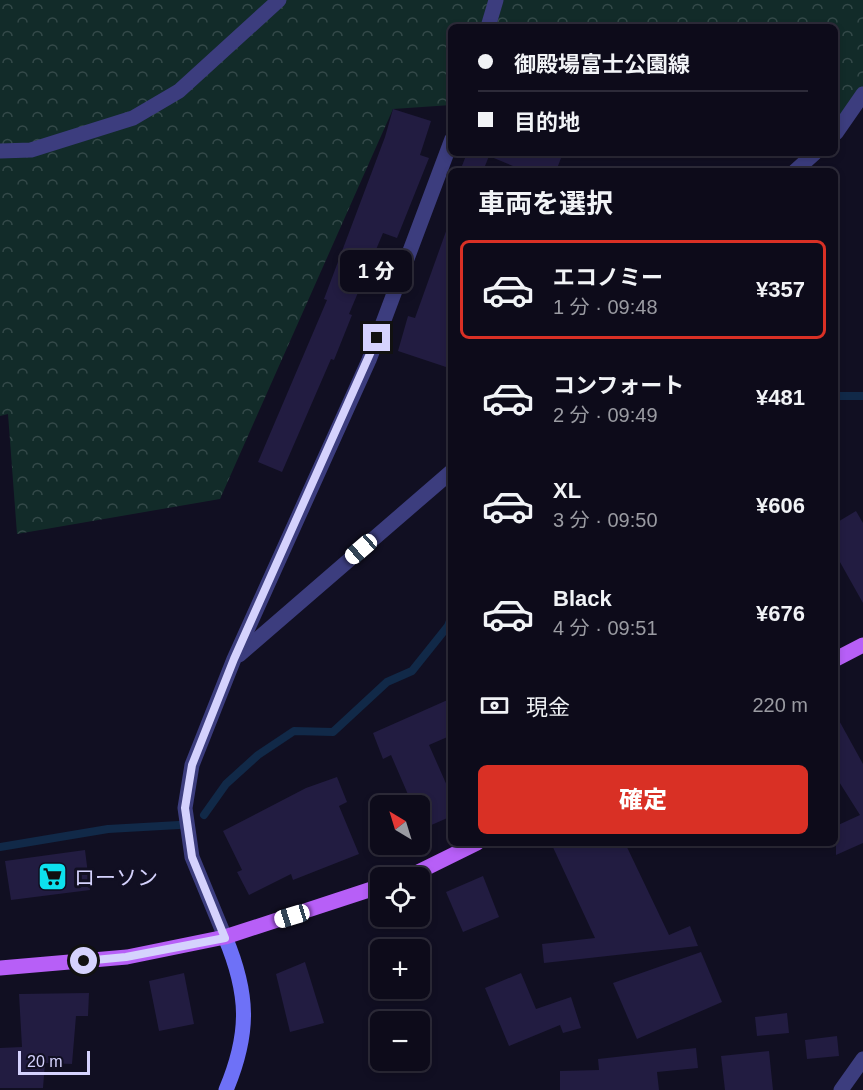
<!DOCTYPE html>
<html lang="ja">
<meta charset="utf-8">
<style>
:root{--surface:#0d0b1a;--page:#1b1927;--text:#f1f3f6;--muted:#9a9ba2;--line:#2d2b39;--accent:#d93025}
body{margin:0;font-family:Arial,"Noto Sans JP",sans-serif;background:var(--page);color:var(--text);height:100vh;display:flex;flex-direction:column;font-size:22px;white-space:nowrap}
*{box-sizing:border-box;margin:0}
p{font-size:20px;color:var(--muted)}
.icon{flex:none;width:33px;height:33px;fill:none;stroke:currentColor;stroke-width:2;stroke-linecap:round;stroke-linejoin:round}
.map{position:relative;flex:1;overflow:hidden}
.details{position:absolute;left:448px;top:168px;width:390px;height:678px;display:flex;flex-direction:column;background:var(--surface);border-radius:9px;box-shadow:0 3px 9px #0003,0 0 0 2px var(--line)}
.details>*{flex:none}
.top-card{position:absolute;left:448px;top:24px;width:390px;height:132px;border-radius:9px;box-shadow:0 3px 9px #0003,0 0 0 2px var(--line);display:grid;align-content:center;height:132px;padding:0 30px;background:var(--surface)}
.needle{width:39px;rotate:322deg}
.controls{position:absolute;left:370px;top:795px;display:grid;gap:12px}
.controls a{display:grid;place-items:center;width:60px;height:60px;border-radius:9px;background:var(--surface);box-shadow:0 3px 9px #0003,0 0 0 2px var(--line);font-size:30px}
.scale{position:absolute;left:18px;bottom:15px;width:72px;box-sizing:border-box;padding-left:6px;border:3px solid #d5d2fd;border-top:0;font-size:16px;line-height:21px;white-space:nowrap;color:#d5d2fd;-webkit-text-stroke:4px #110f22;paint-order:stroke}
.end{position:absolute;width:27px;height:27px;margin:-14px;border:8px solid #d5d2fd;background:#111;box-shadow:0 0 0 3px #111}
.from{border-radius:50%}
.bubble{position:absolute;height:42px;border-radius:9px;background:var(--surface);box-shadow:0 3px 9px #0003,0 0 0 2px var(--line);font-size:20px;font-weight:800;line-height:42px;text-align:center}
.car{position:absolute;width:18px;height:36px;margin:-18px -9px;border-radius:8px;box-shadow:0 0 4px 2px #0007;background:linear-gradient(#fff 24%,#345 0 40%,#fff 0 76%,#345 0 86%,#fff 0)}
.top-card b{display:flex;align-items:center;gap:21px;height:57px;font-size:22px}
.top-card b+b{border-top:2px solid var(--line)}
.top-card i{width:15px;height:15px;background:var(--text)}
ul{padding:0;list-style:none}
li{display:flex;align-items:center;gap:18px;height:99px;margin:0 12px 9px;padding:0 18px;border:3px solid transparent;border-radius:9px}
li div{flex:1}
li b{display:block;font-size:22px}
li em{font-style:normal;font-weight:800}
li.on{border-color:var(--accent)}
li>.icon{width:54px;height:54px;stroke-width:1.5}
h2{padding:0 30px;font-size:27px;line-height:72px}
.pay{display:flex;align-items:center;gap:15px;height:66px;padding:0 30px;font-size:22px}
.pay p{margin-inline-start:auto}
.button{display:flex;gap:12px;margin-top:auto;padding:12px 30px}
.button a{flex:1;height:69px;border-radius:9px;background:var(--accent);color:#fff;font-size:24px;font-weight:800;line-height:69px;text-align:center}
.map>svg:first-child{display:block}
.forest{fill:url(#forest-crowns)}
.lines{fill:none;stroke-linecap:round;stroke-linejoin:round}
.stream{stroke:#112948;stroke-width:8}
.building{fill:#221c41}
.minor{stroke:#3c3d7e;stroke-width:15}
.secondary{stroke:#6e71f7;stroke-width:15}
.primary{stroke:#b75ff7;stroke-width:15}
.route{stroke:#d5d2fd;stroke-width:8}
.labels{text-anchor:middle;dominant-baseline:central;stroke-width:6;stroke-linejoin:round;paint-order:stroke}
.poi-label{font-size:21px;fill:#d5d2fd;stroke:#110f22;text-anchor:start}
</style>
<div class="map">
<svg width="863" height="1090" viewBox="0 0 863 1090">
<defs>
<pattern id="forest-crowns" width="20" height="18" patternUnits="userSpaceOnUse" patternTransform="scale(1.5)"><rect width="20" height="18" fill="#122b29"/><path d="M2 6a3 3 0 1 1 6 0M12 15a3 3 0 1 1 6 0" fill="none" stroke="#344949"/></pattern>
</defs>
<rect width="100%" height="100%" fill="#110f22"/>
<polygon class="forest" points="0,0 863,0 863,87 836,124 836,27 452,27 451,105 393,109 220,499 17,534 8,414 0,416"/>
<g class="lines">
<g class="stream">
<polyline points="836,396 863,396"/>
<polyline points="204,815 226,784 258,755 294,731 333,732 387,682 412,671 448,626 452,615"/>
<polyline points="0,847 108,829 179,825"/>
</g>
</g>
<g class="building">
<polygon points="393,109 431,121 420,155 429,158 397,238 383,233 349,314 352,315 334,360 331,359 282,472 258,462 327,300 324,299 385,137"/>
<polygon points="467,153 563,153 556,171 525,171 489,156 483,171 460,171"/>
<polygon points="449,223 452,224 452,369 398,351 408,316 415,318"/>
<polygon points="856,511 863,523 863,603 836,555 836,523"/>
<polygon points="452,698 452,735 429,745 452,797 452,816 420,830 420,806 413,806 391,755 383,759 373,733"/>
<polygon points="836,715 863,764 863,843 836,855 836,826 860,815 836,777"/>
<polygon points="337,777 347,802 339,806 359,854 293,880 291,874 249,895 237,872 242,870 223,831 306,788"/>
<polygon points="551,843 625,843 669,935 690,926 698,946 544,963 542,944 595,938"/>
<polygon points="85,850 90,890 11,900 5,861"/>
<polygon points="483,876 499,917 463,932 446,892"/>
<polygon points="701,952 722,1002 637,1039 613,983"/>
<polygon points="305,962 324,1023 290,1032 276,974"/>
<polygon points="184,973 194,1024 159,1031 149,981"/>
<polygon points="521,973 536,1009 571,997 581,1028 563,1033 560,1025 509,1046 485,988"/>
<polygon points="89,993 88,1016 76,1016 72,1064 45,1063 43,1088 0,1088 0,1048 22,1047 19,994"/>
<polygon points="787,1013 789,1033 757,1036 755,1017"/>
<polygon points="837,1036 839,1056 807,1059 805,1040"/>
<polygon points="696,1048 698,1068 657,1072 659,1090 560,1090 560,1071 599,1070 598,1059"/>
<polygon points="769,1051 773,1090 725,1090 721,1056"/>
</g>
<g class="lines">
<g class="minor">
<polyline points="488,27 496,0"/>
<polyline points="836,133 863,94"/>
<polyline points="0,151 31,150 133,118 179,91 279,0"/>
<polyline points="795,171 815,153"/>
<polyline points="239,655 452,471"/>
<polyline points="225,937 192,857 185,808 192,765 234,659 369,360 452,139"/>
<polyline points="841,1090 863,1059"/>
</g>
<path class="secondary" d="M225 937C249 994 250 1033 226 1090"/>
<g class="primary">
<polyline points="836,659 863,645"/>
<polyline points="406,878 477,843"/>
<polyline points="0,968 127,957 225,937 381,886"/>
</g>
</g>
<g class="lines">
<polyline class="route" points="84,961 126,957 225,938 192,857 185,808 192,765 234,659 377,338"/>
</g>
<defs>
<symbol id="supermarket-square" viewBox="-11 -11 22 22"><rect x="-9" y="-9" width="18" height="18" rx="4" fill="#0de1ee" stroke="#110f22"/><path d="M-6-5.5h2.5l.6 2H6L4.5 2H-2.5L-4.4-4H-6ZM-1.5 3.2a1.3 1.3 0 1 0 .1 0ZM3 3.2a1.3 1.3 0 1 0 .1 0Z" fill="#111"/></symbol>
</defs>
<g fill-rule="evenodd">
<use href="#supermarket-square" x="36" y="860" width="33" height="33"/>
</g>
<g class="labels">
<g class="poi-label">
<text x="74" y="877">ローソン</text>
</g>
</g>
</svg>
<div class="controls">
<a><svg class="needle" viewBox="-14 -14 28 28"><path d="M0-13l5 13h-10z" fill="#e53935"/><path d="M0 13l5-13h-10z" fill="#9a9ba2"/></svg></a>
<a><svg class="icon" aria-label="locate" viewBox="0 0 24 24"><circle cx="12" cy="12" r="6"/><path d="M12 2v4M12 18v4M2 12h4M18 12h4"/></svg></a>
<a>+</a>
<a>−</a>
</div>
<div class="scale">20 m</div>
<i class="end from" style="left:84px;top:961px"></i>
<i class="end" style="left:377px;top:338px"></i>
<div class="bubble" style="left:340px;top:250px;width:72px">1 分</div>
<i class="car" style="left:361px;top:549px;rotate:229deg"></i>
<i class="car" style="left:292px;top:916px;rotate:253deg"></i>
<div class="top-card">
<b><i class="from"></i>御殿場富士公園線</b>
<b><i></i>目的地</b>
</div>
<section class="details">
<h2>車両を選択</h2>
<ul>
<li class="on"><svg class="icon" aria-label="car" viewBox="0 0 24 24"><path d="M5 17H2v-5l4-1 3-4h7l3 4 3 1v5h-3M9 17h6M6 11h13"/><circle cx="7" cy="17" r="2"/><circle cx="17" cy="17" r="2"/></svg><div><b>エコノミー</b><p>1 分 · 09:48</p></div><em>¥357</em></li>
<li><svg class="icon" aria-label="car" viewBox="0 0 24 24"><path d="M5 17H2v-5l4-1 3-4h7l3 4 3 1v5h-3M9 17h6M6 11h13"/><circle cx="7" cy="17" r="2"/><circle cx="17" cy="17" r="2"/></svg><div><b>コンフォート</b><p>2 分 · 09:49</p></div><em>¥481</em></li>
<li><svg class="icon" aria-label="car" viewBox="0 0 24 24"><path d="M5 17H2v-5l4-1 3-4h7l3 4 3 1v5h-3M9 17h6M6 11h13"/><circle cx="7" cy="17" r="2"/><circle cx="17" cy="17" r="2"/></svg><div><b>XL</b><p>3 分 · 09:50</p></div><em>¥606</em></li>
<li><svg class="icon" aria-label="car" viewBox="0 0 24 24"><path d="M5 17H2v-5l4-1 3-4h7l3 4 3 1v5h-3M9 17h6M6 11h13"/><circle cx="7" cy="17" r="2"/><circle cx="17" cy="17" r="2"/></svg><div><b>Black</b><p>4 分 · 09:51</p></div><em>¥676</em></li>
</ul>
<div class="pay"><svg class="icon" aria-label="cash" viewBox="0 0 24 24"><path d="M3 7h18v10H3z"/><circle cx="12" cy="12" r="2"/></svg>現金<p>220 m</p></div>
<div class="button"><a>確定</a></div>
</section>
</div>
